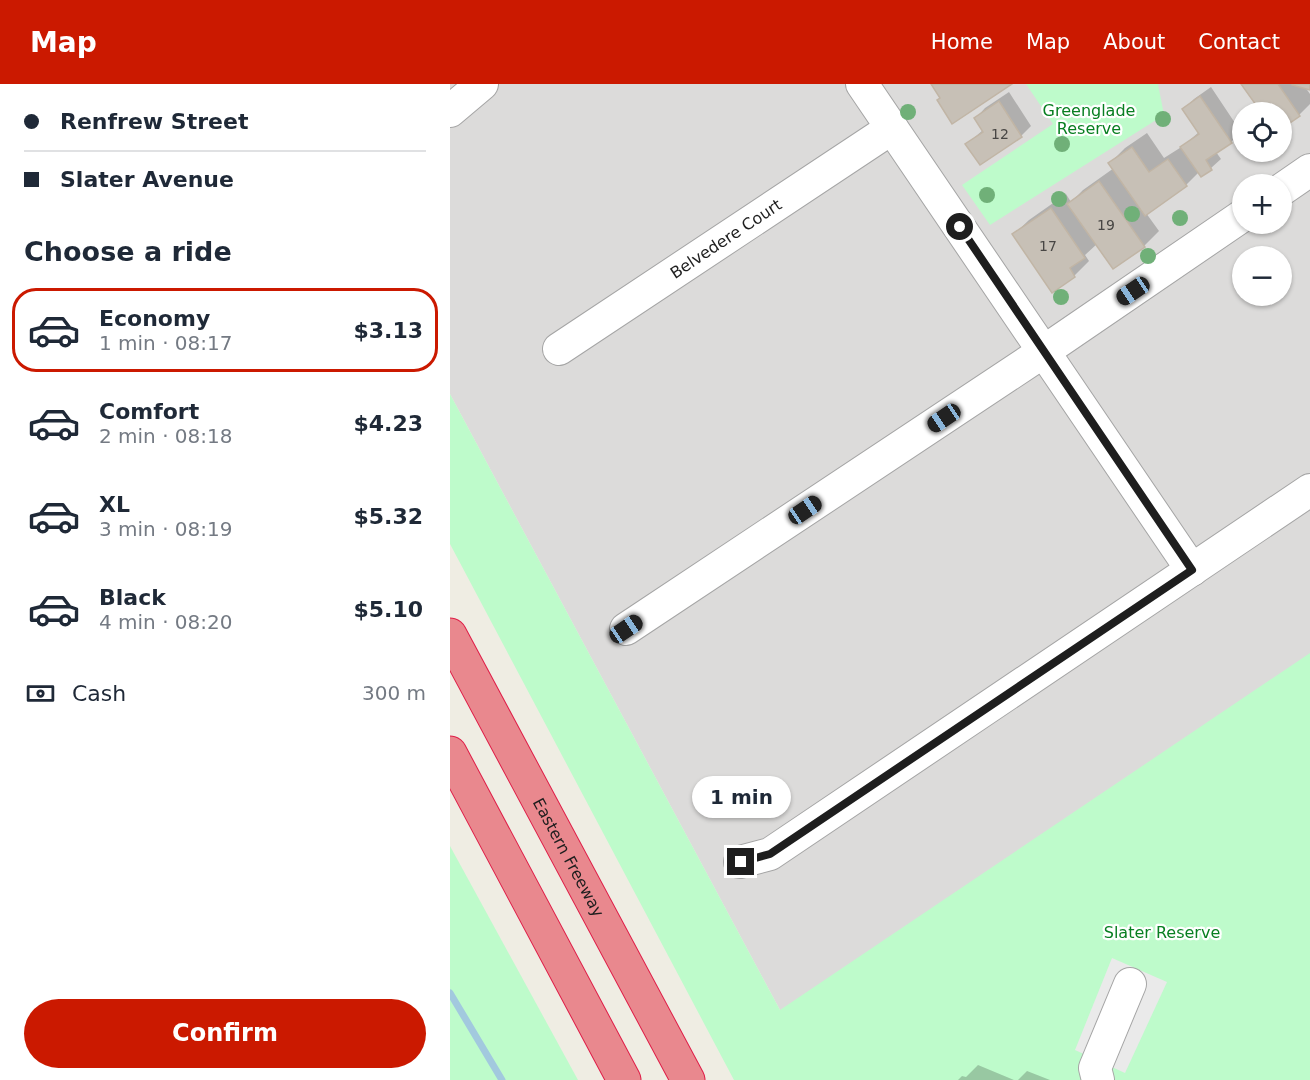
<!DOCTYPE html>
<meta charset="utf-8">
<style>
:root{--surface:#fff;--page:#f6f6f7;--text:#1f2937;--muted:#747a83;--line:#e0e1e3;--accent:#cb1900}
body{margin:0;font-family:"DejaVu Sans",sans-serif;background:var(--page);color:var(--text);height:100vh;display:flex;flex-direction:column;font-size:22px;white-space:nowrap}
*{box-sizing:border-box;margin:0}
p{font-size:20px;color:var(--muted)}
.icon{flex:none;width:33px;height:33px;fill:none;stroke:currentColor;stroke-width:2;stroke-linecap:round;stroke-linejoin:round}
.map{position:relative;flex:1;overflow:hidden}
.details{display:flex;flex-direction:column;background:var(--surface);width:450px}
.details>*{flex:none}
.banner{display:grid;align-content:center;height:132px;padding:0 24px;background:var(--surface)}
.tools{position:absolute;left:782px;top:18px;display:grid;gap:12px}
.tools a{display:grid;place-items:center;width:60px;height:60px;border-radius:50%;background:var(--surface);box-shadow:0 2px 4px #0004;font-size:30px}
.end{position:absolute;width:27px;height:27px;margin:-14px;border:8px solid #1e1e1e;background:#fff;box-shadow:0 0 0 3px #fff}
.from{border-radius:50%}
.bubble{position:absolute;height:42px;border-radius:21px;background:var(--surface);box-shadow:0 2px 4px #0004;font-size:20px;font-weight:800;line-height:42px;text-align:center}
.car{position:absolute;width:18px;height:36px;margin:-18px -9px;border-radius:8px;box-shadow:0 0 4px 2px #0007;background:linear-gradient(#222 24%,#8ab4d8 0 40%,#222 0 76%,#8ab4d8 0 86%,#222 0)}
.banner b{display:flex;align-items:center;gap:21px;height:57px;font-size:22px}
.banner b+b{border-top:2px solid var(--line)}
.banner i{width:15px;height:15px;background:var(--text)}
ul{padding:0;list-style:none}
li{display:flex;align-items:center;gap:18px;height:84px;margin:0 12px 9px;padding:0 12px;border:3px solid transparent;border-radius:24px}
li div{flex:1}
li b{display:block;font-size:22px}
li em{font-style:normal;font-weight:800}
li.on{border-color:var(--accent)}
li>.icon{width:54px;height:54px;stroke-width:1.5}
h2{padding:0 24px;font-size:27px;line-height:72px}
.pay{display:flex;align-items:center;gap:15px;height:66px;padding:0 24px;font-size:22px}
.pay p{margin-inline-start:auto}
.cta{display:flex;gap:12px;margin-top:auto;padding:12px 24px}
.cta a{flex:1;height:69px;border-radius:36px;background:var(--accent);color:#fff;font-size:24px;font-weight:800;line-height:69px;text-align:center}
header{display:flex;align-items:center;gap:36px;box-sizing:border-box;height:84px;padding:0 30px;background:var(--accent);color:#fff}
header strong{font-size:28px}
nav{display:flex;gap:33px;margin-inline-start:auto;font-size:21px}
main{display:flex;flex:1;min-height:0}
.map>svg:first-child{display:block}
.residential{fill:#dcdbda;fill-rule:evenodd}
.park{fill:#befbcb}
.parking{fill:#eaeaea}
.shadow{fill:#0003}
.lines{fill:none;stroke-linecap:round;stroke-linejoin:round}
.stream{stroke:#a2c9de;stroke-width:7}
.building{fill:#c7c0b6;stroke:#c1b5a5;stroke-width:1.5}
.minor-casing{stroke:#a5a5a5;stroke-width:34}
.highway-casing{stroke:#df1e48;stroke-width:35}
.minor{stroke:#fff;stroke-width:32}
.highway{stroke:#e9888e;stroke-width:33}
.tree{fill:#70b078}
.route{stroke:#1e1e1e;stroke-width:8}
.labels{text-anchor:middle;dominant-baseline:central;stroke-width:4.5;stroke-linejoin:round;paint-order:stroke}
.number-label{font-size:14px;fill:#484644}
.park-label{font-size:16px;fill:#087f21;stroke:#fff}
.street-label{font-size:16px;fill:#1e1e1e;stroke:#fff}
</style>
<header>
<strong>Map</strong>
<nav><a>Home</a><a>Map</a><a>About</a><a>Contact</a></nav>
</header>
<main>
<section class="details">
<div class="banner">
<b><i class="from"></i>Renfrew Street</b>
<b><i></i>Slater Avenue</b>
</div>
<h2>Choose a ride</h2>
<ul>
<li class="on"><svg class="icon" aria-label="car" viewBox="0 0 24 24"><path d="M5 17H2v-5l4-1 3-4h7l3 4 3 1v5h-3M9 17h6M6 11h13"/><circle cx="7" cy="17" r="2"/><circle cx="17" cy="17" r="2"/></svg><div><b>Economy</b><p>1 min · 08:17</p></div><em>$3.13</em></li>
<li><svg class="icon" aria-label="car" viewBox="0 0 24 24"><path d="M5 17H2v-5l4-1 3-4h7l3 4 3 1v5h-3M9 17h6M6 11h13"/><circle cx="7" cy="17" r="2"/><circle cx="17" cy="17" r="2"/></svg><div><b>Comfort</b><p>2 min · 08:18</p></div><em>$4.23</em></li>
<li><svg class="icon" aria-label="car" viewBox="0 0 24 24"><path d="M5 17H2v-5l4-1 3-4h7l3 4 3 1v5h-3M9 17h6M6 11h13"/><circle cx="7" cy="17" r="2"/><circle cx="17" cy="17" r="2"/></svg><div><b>XL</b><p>3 min · 08:19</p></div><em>$5.32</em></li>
<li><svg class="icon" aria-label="car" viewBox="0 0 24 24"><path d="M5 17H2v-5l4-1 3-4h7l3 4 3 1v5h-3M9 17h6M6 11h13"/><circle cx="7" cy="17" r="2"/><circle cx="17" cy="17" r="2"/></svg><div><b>Black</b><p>4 min · 08:20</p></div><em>$5.10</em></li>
</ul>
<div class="pay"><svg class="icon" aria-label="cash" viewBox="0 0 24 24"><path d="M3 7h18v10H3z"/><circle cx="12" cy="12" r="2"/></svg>Cash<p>300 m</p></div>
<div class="cta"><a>Confirm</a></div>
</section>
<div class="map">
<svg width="860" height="996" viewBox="0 0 860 996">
<rect width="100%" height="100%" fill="#efede3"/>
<path class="residential" d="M0 0H860V996L330 926 0 310ZM792 28H831V68H792ZM792 100H831V140H792ZM792 172H831V212H792Z"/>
<g class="park">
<polygon points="576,0 708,0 714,31 540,141 512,101 603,40"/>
<polygon points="0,310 330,926 860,569 860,996 284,996 0,460"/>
<polygon points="0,762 128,996 0,996"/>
</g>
<polygon class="parking" points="662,874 717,898 675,989 625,966"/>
<g class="shadow">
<polygon points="793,0 860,0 860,4 855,3 860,10 860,20 849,31 831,44 831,28 810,28 811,27"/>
<polygon points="761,3 791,48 781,58 766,68 771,75 761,84 749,88 736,101 696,129 709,147 694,162 663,183 647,160 635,171 639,177 624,192 602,207 564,150 579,136 616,110 621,118 633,106 664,84 660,79 675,64 697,49 714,74 733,62 749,48 734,25 744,15"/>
<polygon points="559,8 581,42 571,52 530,79 517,60 533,46 526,34 535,24"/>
<polygon points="528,981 564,996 508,996 512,992 516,993"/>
<polygon points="577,987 600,996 568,996"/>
</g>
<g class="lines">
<polyline class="stream" points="0,909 52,996"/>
</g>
<g class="building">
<polygon points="481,0 562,0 502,40 487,16 490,14"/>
<polygon points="791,0 828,0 850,32 831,45 831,28 811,28"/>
<polygon points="842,0 860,0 860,6 842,1"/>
<polygon points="750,12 782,59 756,76 762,86 751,93 730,63 749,50 732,25"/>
<polygon points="549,17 572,53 530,81 515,60 533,48 524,34"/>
<polygon points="682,63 699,88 718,75 737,102 695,132 658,79"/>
<polygon points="649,97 695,163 663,185 617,120"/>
<polygon points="601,124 635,174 620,184 625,193 602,209 562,150"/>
</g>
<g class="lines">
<defs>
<g id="minor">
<polyline points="412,0 742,486"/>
<polyline points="0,27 32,0"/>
<polyline points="831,106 860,86"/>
<path id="s1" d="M109 265 442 44"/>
<polyline points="176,545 593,268 792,132"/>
<polyline points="290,778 320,770 860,406"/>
<polyline points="648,996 645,984 680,900"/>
</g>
<g id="highway">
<path id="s2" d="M0 551 238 996"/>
<polyline points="0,669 174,996"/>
</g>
</defs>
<use href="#minor" class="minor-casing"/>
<use href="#highway" class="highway-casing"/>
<use href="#minor" class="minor"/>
<use href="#highway" class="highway"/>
</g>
<g class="tree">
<circle cx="458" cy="28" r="8"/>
<circle cx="713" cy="35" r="8"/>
<circle cx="612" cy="60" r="8"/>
<circle cx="537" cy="111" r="8"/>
<circle cx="609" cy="115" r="8"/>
<circle cx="682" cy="130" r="8"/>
<circle cx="730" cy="134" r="8"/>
<circle cx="698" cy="172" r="8"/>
<circle cx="611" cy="213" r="8"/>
</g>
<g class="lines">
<polyline class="route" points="291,778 320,770 742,486 510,143"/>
</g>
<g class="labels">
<g class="number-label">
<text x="550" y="50">12</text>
<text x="656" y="141">19</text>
<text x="598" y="162">17</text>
</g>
<g class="park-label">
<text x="639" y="26">Greenglade<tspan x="639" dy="18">Reserve</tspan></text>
<text x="712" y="848">Slater Reserve</text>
</g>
<g class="street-label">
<text stroke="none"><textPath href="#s1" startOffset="200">Belvedere Court</textPath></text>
<text stroke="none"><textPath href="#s2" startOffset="252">Eastern Freeway</textPath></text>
</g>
</g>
</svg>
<div class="tools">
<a><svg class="icon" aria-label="locate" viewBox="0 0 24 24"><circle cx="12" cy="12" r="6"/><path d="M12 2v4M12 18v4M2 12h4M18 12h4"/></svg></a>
<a>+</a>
<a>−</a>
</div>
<i class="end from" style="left:510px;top:143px"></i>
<i class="end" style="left:291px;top:778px"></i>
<div class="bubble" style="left:242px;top:692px;width:99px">1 min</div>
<i class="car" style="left:683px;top:207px;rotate:236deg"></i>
<i class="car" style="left:494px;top:334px;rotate:236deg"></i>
<i class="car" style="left:355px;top:426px;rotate:56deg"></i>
<i class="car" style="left:176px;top:545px;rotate:56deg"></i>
</div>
</main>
